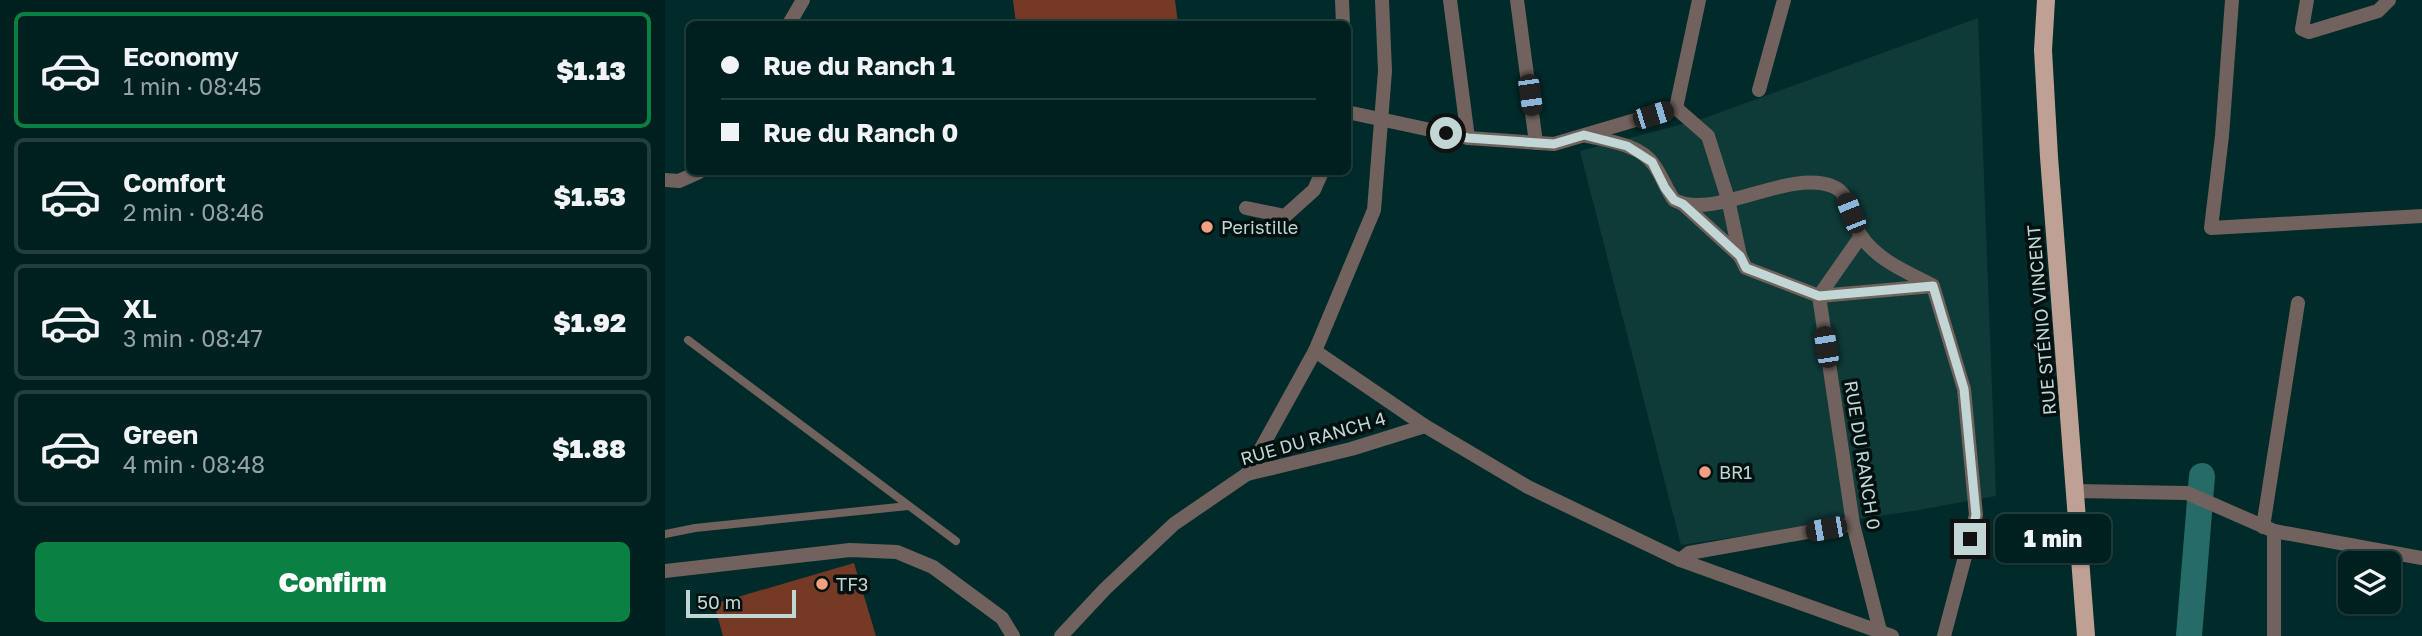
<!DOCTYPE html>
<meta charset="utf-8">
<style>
:root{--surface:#002020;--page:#0e2d2d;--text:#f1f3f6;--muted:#95a3a5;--line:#223e3e;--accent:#0b8043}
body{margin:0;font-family:"Golos Text",sans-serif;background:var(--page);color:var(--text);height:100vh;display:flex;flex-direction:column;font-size:26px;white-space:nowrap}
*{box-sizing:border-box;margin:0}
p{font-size:23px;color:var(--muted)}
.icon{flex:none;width:38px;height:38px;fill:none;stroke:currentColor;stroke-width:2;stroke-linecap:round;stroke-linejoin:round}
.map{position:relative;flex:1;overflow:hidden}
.side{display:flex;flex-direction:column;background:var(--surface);width:665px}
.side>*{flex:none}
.banner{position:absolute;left:21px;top:21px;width:665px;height:154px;border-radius:10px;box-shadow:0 2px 5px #0004,0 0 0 2px var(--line);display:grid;align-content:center;height:154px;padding:0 35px;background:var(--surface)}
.fabs{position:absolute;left:1673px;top:551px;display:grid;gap:14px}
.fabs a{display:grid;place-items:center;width:63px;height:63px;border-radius:10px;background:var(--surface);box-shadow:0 2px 5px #0004,0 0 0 2px var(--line);font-size:35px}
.scale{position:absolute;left:21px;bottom:18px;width:110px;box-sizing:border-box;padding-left:7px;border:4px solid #c1d6d5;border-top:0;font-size:19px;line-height:24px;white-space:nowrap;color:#c1d6d5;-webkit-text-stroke:5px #021110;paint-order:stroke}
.end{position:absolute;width:32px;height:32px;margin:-16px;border:9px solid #c1d6d5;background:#111;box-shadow:0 0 0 4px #111}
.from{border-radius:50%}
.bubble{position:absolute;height:49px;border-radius:10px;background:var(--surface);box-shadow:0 2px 5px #0004,0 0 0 2px var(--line);font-size:23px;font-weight:800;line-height:49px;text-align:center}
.car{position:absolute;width:21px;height:42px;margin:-21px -10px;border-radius:9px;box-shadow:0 0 5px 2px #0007;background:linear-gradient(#222 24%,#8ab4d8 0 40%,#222 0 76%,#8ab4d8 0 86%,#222 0)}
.banner b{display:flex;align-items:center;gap:24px;height:66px;font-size:26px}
.banner b+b{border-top:2px solid var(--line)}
.banner i{width:18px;height:18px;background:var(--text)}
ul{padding:12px 0 0;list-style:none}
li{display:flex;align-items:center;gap:21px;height:116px;margin:0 14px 10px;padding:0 21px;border:4px solid var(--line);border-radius:10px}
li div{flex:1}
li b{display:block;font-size:26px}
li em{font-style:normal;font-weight:800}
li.selected{border-color:var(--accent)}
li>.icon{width:63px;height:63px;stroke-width:1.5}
.action{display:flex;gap:14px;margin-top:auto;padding:14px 35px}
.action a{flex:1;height:80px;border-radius:10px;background:var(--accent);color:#fff;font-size:28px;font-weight:800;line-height:80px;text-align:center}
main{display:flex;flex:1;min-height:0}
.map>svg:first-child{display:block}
.built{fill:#0e3a38}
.green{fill:#743a26}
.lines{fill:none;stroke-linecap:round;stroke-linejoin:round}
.river{stroke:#266b68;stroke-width:26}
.lane{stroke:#71625d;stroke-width:8}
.street{stroke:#71625d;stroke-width:14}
.primary{stroke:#bfa095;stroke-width:18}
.route{stroke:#c1d6d5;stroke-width:9}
.poi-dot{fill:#f39f82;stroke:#021110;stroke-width:2.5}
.labels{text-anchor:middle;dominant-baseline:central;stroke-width:7;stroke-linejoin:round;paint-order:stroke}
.poi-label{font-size:18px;fill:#c1d6d5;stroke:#021110;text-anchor:start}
.street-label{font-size:18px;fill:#c1d6d5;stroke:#021110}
</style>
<main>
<section class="side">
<ul>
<li class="selected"><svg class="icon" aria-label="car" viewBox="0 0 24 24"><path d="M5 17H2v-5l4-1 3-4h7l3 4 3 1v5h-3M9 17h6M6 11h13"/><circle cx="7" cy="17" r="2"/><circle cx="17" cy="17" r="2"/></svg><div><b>Economy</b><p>1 min · 08:45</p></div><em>$1.13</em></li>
<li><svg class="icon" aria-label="car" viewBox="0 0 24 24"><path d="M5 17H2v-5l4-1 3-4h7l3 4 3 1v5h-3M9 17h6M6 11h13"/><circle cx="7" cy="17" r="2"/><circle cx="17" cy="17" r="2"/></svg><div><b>Comfort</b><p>2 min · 08:46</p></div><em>$1.53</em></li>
<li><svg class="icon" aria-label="car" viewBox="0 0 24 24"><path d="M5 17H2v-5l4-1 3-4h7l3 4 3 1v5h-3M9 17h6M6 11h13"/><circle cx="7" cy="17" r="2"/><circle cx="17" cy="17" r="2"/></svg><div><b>XL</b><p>3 min · 08:47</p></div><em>$1.92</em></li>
<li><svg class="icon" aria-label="car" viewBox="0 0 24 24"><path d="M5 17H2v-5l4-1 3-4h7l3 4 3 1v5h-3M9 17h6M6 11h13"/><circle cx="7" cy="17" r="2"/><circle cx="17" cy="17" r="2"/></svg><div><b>Green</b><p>4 min · 08:48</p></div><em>$1.88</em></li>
</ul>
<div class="action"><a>Confirm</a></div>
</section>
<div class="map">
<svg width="1757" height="636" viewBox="0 0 1757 636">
<rect width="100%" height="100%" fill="#002b2a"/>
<polygon class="built" points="1313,18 1331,496 1248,511 1016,545 915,151 1037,119"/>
<g class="green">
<polygon points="348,0 510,0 513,24 351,24"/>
<polygon points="189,563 211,636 58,636 49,604"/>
</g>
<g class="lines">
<polyline class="river" points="1524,636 1537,476"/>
<g class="lane">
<polyline points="23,340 291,541"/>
<polyline points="0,534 30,528 243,506"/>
</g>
<g class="street">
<polyline points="677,0 678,24"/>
<polyline points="785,0 803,138"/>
<polyline points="852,0 871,143"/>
<polyline points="1567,0 1557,136 1546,228 1757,216"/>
<polyline points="1642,0 1637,29 1644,32 1713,11 1724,0"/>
<polyline points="124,24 138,0"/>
<polyline points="1094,90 1119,0"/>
<polyline points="1011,108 1034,0"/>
<polyline points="682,112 803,138 889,144 1011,108 1043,136 1063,199 1075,256 1081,268 1154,296 1196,236"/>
<path d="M922 136C944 141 976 145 989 165 997 176 1001 189 1009 200 1049 221 1122 169 1167 186 1187 193 1186 221 1196 236 1212 260 1242 272 1267 285"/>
<polyline points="0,180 14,181 34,172"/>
<polyline points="1018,204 1075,256"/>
<polyline points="581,208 620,216 649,190 657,172"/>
<polyline points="650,351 760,426 863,487 1015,560 1227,636"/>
<polyline points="582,474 650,351 709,210 720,71 717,0"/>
<polyline points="1410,491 1522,493 1609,531 1757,558"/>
<polyline points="1598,527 1633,303"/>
<polyline points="1609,531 1609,636"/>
<polyline points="1015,560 1024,553 1188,524"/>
<polyline points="0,571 185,550 232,552 268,567 337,618 348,636"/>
<polyline points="1215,631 1188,524 1154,296 1268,286 1299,389 1311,515 1279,636"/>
<polyline points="396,636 440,589 509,524 582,474 686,449 760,426"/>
</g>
<polyline class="primary" points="1381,0 1378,50 1384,157 1421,636"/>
</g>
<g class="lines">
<polyline class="route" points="781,133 803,138 889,144 919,135 962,146 987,162 1000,188 1009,200 1018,204 1075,256 1081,268 1154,296 1268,286 1299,389 1311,515 1305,539"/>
</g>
<g class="poi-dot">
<circle cx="542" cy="227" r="7"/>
<circle cx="1040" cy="472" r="7"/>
<circle cx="157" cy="584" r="7"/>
</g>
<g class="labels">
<g class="poi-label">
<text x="556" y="227">Peristille</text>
<text x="1054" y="472">BR1</text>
<text x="171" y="584">TF3</text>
</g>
<g class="street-label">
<text transform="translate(1376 320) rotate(-95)">RUE STÉNIO VINCENT</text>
<text transform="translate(648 438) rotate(-16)">RUE DU RANCH 4</text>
<text transform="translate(1198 455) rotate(81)">RUE DU RANCH 0</text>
</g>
</g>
</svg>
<div class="fabs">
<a><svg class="icon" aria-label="layers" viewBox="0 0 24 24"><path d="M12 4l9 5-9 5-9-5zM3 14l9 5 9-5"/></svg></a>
</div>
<div class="scale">50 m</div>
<i class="end from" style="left:781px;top:133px"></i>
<i class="end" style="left:1305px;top:539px"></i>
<div class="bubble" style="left:1330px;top:514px;width:116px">1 min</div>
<i class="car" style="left:865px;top:95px;rotate:172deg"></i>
<i class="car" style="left:988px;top:115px;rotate:73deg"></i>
<i class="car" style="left:1186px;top:213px;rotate:338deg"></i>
<i class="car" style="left:1161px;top:347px;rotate:351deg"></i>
<i class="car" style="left:1161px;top:529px;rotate:260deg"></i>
<div class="banner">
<b><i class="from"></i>Rue du Ranch 1</b>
<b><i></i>Rue du Ranch 0</b>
</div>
</div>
</main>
